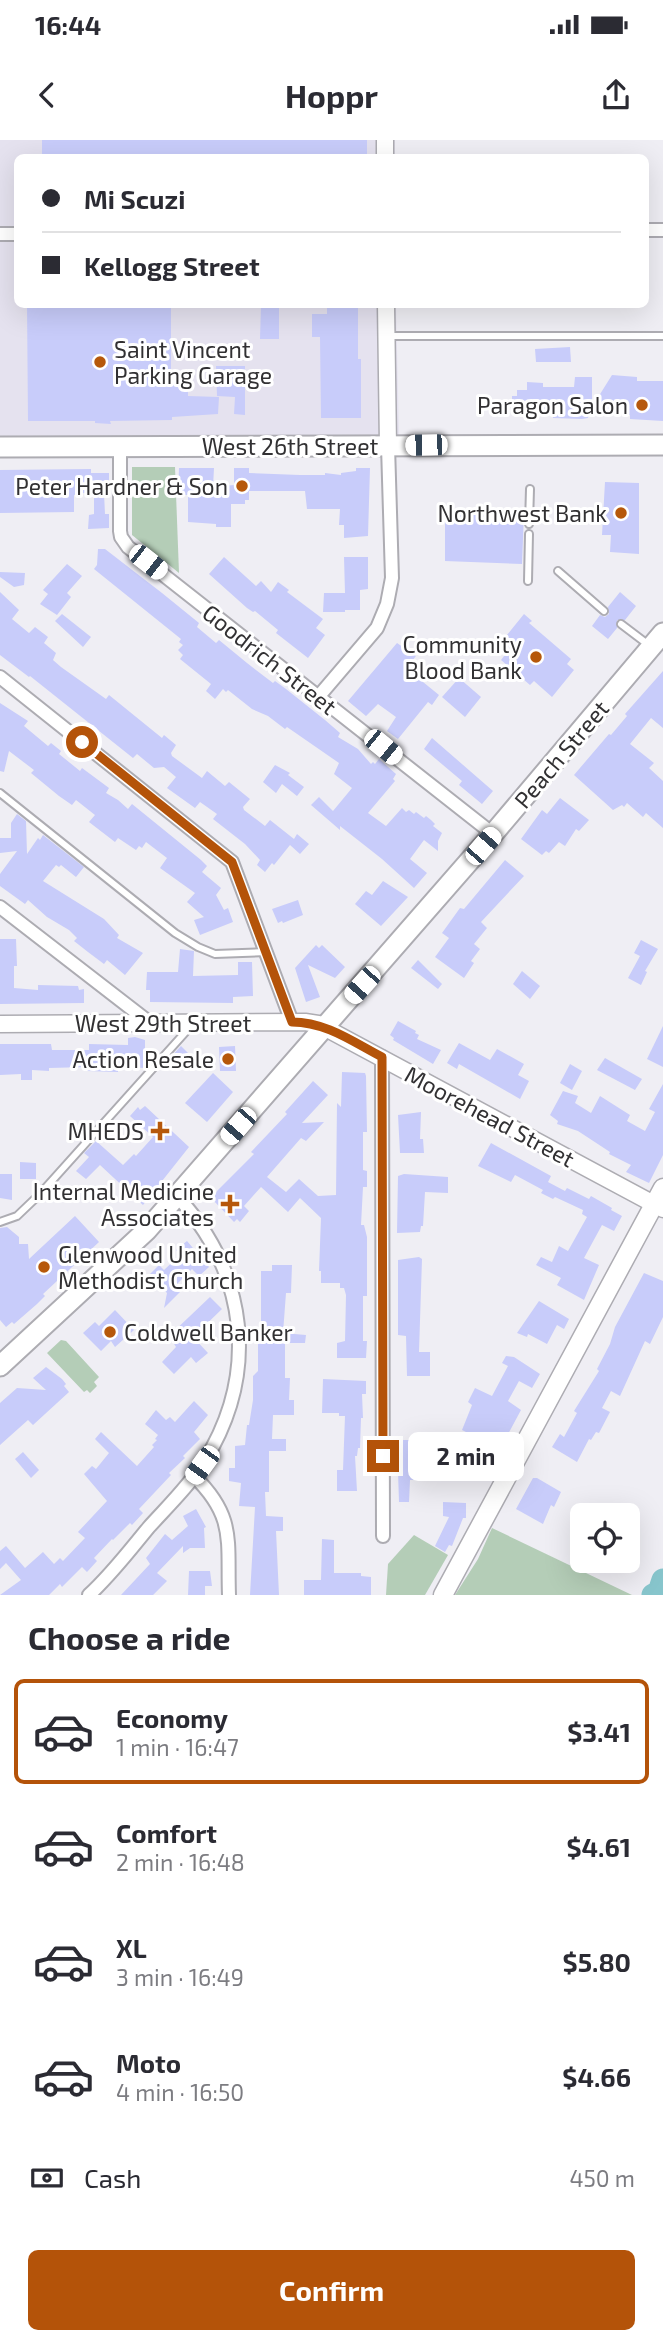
<!DOCTYPE html>
<meta charset="utf-8">
<style>
:root{--surface:#fff;--page:#f2f2f3;--text:#2b2b33;--muted:#7c7c81;--line:#e1e1e2;--accent:#b45309}
body{margin:0;font-family:"Exo 2",sans-serif;background:var(--page);color:var(--text);height:100vh;display:flex;flex-direction:column;font-size:26px;white-space:nowrap}
*{box-sizing:border-box;margin:0}
p{font-size:23px;color:var(--muted)}
.icon{flex:none;width:38px;height:38px;fill:none;stroke:currentColor;stroke-width:2;stroke-linecap:round;stroke-linejoin:round}
.map{position:relative;height:1455px;overflow:hidden}
.details{display:flex;flex-direction:column;background:var(--surface);flex:1}
.details>*{flex:none}
.guide{position:absolute;left:14px;top:14px;width:635px;height:154px;border-radius:10px;box-shadow:0 7px 28px #0002;display:grid;align-content:center;height:154px;padding:0 28px;background:var(--surface)}
.fabs{position:absolute;left:570px;top:1363px;display:grid;gap:14px}
.fabs a{display:grid;place-items:center;width:70px;height:70px;border-radius:10px;background:var(--surface);box-shadow:0 7px 28px #0002;font-size:35px}
.end{position:absolute;width:32px;height:32px;margin:-16px;border:9px solid #b45309;background:#fff;box-shadow:0 0 0 4px #fff}
.from{border-radius:50%}
.bubble{position:absolute;height:49px;border-radius:10px;background:var(--surface);box-shadow:0 7px 28px #0002;font-size:23px;font-weight:700;line-height:49px;text-align:center}
.car{position:absolute;width:21px;height:42px;margin:-21px -10px;border-radius:9px;box-shadow:0 0 5px 2px #0007;background:linear-gradient(#fff 24%,#345 0 40%,#fff 0 76%,#345 0 86%,#fff 0)}
.guide b{display:flex;align-items:center;gap:24px;height:66px;font-size:26px}
.guide b+b{border-top:2px solid var(--line)}
.guide i{width:18px;height:18px;background:var(--text)}
ul{padding:0;list-style:none}
li{display:flex;align-items:center;gap:21px;height:105px;margin:0 14px 10px;padding:0 14px;border:4px solid transparent;border-radius:10px}
li div{flex:1}
li b{display:block;font-size:26px}
li em{font-style:normal;font-weight:700}
li.current{border-color:var(--accent)}
li>.icon{width:63px;height:63px;stroke-width:1.5}
h2{padding:0 28px;font-size:32px;line-height:84px}
.pay{display:flex;align-items:center;gap:18px;height:77px;padding:0 28px;font-size:26px}
.pay p{margin-inline-start:auto}
.primary-button{display:flex;gap:14px;margin-top:auto;padding:14px 28px}
.primary-button a{flex:1;height:80px;border-radius:10px;background:var(--accent);color:#fff;font-size:28px;font-weight:700;line-height:80px;text-align:center}
.status{display:flex;justify-content:space-between;align-items:center;height:49px;padding:0 35px;background:var(--surface);direction:ltr}
.status svg{height:19px;fill:currentColor}
header{display:flex;justify-content:space-between;align-items:center;height:91px;padding:0 28px;background:var(--surface);font-size:32px;font-weight:700}
.map>svg:first-child{display:block}
.built{fill:#e5e2ef}
.green{fill:#b4cdb7}
.lines{fill:none;stroke-linecap:round;stroke-linejoin:round}
.river{stroke:#87c5cc;stroke-width:23}
.building{fill:#c8ccfa}
.service-casing{stroke:#adacb2;stroke-width:10}
.minor-casing{stroke:#adacb2;stroke-width:16}
.tertiary-casing{stroke:#adacb2;stroke-width:19}
.secondary-casing{stroke:#adacb2;stroke-width:21}
.primary-casing{stroke:#adacb2;stroke-width:23}
.service{stroke:#fff;stroke-width:6}
.minor{stroke:#fff;stroke-width:12}
.tertiary{stroke:#fff;stroke-width:16}
.secondary{stroke:#fff;stroke-width:18}
.primary{stroke:#fff;stroke-width:19}
.route{stroke:#b45309;stroke-width:9}
.poi-dot{fill:#b6580b;stroke:#fff;stroke-width:2.5}
.labels{text-anchor:middle;dominant-baseline:central;stroke-width:6;stroke-linejoin:round;paint-order:stroke}
.poi-label{font-size:23px;fill:#323133;stroke:#fff;text-anchor:end}
.street-label{font-size:23px;fill:#323133;stroke:#fff}
</style>
<div class="status"><b>16:44</b><svg viewBox="0 0 49 12"><path d="M0 12V9h3v3zM5 12V6h3v6zM10 12V3h3v9zM15 12V0h3v12zM26 1h20v11H26zM47 4h2v5h-2z"/></svg></div>
<header><svg class="icon" aria-label="back" viewBox="0 0 24 24"><path d="M15 5l-7 7 7 7"/></svg>Hoppr<svg class="icon" aria-label="share" viewBox="0 0 24 24"><path d="M12 15V3M7 8l5-5 5 5M5 13v7h14v-7"/></svg></header>
<div class="map">
<svg width="663" height="1455" viewBox="0 0 663 1455">
<rect width="100%" height="100%" fill="#efeef4"/>
<polygon class="built" points="0,0 395,0 395,18 18,18 18,164 396,165 399,295 0,296"/>
<g class="green">
<polygon points="132,327 175,327 179,433 132,395"/>
<polygon points="61,1200 66,1201 99,1237 94,1242 97,1246 90,1253 87,1250 84,1252 47,1213"/>
<polygon points="492,1388 632,1455 455,1455 478,1419"/>
<polygon points="414,1395 448,1415 425,1455 386,1455 388,1424"/>
</g>
<g class="lines">
<polyline class="river" points="653,1455 659,1452 663,1440"/>
</g>
<g class="building">
<rect x="42" y="0" width="325" height="18"/>
<polygon points="27,164 171,164 171,245 188,246 188,256 219,257 218,274 172,277 172,280 110,281 111,284 95,283 95,281 28,281"/>
<polygon points="327,164 358,164 358,219 361,219 361,278 321,278 320,197 312,197 312,174 327,174"/>
<polygon points="261,165 279,165 279,199 260,199"/>
<polygon points="570,207 571,222 536,222 535,209"/>
<polygon points="216,226 245,226 245,275 234,274 235,257 217,256"/>
<polygon points="612,235 637,237 637,241 663,241 663,281 630,279 630,275 607,274 589,274 588,278 582,279 553,278 552,270 517,270 517,268 512,268 512,256 517,256 517,250 527,250 527,242 543,243 543,247 574,247 575,237 592,237 592,267"/>
<polygon points="179,328 214,328 213,347 234,345 234,328 249,328 249,333 300,335 325,335 325,333 341,335 341,333 356,331 356,328 370,328 368,396 344,398 344,385 339,385 340,369 307,369 305,351 249,351 249,360 245,360 245,364 231,364 231,387 216,387 216,384 188,382 188,355 178,355"/>
<polygon points="91,329 91,333 109,333 109,353 104,353 105,374 109,374 109,388 88,389 89,375 94,374 94,351 74,355 74,372 0,373 0,330"/>
<polygon points="605,342 639,343 639,414 610,412 611,395 602,395"/>
<polygon points="448,370 524,373 522,424 445,421 445,374"/>
<polygon points="98,409 105,409 162,453 199,483 197,487 216,503 219,500 247,523 273,543 275,541 286,549 325,580 340,593 338,597 358,609 371,624 373,622 375,624 379,619 396,634 393,639 395,641 368,673 386,686 402,668 406,672 409,670 414,674 416,672 424,678 426,676 431,680 435,684 433,686 442,693 438,701 438,711 424,700 410,719 427,733 414,748 382,719 340,686 340,690 311,665 319,657 333,671 352,648 334,634 339,623 287,587 285,589 268,576 252,569 228,550 226,552 223,549 215,559 206,551 211,544 180,519 183,515 178,510 183,505 179,502 181,499 94,429 97,425"/>
<polygon points="224,417 256,446 261,441 271,452 278,442 289,450 287,452 323,479 316,488 325,495 308,518 276,493 278,490 255,471 253,472 247,468 209,434"/>
<polygon points="344,417 368,417 368,449 360,450 360,470 345,470 345,472 323,472 324,453 345,453"/>
<polygon points="67,424 82,436 67,453 71,457 57,475 40,464 48,454 43,450"/>
<polygon points="0,432 25,433 24,445 14,447 0,437"/>
<polygon points="0,452 19,470 12,479 29,493 35,487 48,497 44,503 56,513 53,520 61,527 106,559 109,555 162,598 164,595 176,605 171,613 172,616 202,638 207,631 225,646 229,642 250,659 243,667 244,670 265,686 270,680 294,699 297,694 309,704 300,714 290,705 274,725 272,723 265,732 257,725 260,720 245,704 213,679 217,674 200,662 195,668 167,648 176,637 164,627 154,628 137,614 133,618 30,536 29,537 0,515"/>
<polygon points="620,452 636,466 625,480 617,480 617,488 608,499 592,486 600,475 605,477 609,474 608,467"/>
<polygon points="62,474 91,497 83,507 55,481"/>
<polygon points="524,474 532,481 529,483 571,519 567,524 574,530 552,557 534,541 530,545 501,520 510,508 502,501"/>
<polygon points="397,503 416,516 412,521 415,524 412,528 426,537 423,542 439,555 432,565 428,562 398,599 387,591 396,577 378,564 366,576 348,561"/>
<polygon points="663,531 663,588 651,578 630,604 654,623 649,628 663,641 663,688 646,673 643,677 627,663 624,667 622,665 613,670 574,635 609,594 611,595 627,576 625,574"/>
<polygon points="459,538 481,557 465,577 442,557"/>
<polygon points="0,563 28,581 24,586 48,606 51,603 61,611 59,614 80,631 82,628 109,648 106,653 118,660 128,669 132,664 201,720 207,726 202,732 221,748 216,755 224,770 228,768 233,782 200,795 194,780 204,777 187,762 195,753 160,728 167,718 146,702 142,708 139,706 136,710 118,698 115,702 89,682 95,675 76,660 72,665 59,656 31,633 34,630 9,611 4,632 0,631"/>
<polygon points="432,598 493,651 482,664 459,645 462,641 424,609"/>
<polygon points="275,625 290,633 288,635 304,647 297,656 282,644 276,653 263,642"/>
<polygon points="560,658 589,680 579,691 576,689 565,706 559,702 549,713 546,711 542,715 521,699 542,670 547,674"/>
<polygon points="17,674 26,681 27,714 38,698 40,700 43,695 84,727 76,737 61,725 59,727 56,725 43,741 104,779 119,795 117,798 143,813 125,835 107,820 104,824 88,812 74,801 77,798 69,790 47,777 28,760 25,764 0,746 0,734 17,711 0,713 0,698 11,698 11,683"/>
<polygon points="505,720 524,736 481,782 487,788 474,804 480,809 471,821 474,823 464,838 435,817 449,798 442,793 460,768 464,769"/>
<polygon points="383,741 408,757 381,786 355,764 366,751 372,755"/>
<polygon points="298,760 303,775 283,783 282,781 278,783 272,769"/>
<polygon points="0,799 16,799 17,826 14,826 14,848 38,850 38,845 78,846 79,850 84,849 84,863 0,864"/>
<polygon points="641,800 658,809 645,831 647,832 641,845 628,838 640,816 634,813"/>
<polygon points="316,805 319,808 322,805 345,827 335,838 308,825 320,857 306,862 295,828"/>
<polygon points="180,809 194,811 193,836 238,835 238,822 252,822 253,856 233,857 233,863 150,862 150,850 146,850 147,832 178,832"/>
<polygon points="418,820 442,844 438,849 411,828"/>
<polygon points="522,831 540,846 530,859 513,844"/>
<polygon points="398,881 416,891 415,893 419,895 417,899 441,910 433,924 393,900 394,898 390,895"/>
<polygon points="663,886 663,927 647,919"/>
<polygon points="135,897 145,900 145,928 118,927 118,932 87,931 87,927 49,928 49,931 32,930 32,940 21,940 21,934 0,935 0,904 51,904 52,910 89,910 89,904 128,905 128,898"/>
<polygon points="459,903 490,920 497,909 524,924 518,935 529,941 520,959 459,924 457,929 447,923"/>
<polygon points="181,906 192,917 181,930 170,918"/>
<polygon points="235,906 236,931 220,931 219,907"/>
<polygon points="605,918 642,939 635,950 597,930"/>
<polygon points="570,924 582,931 572,950 560,943"/>
<polygon points="342,932 365,933 366,936 367,992 363,992 363,1030 367,1031 367,1047 363,1047 361,1085 364,1085 367,1097 367,1156 363,1156 363,1201 367,1201 366,1218 337,1218 337,1203 345,1201 346,1155 344,1148 340,1148 340,1143 321,1143 321,1131 319,1131 321,1078 300,1058 288,1072 261,1047 244,1066 249,1071 240,1082 237,1079 234,1082 213,1060 217,1051 254,1014 251,1012 287,974 285,972 313,941 328,955 302,983 324,982 306,1001 301,998 267,1037 286,1052 299,1039 318,1056 336,1055 337,963 341,967"/>
<polygon points="213,933 233,952 207,982 185,963"/>
<polygon points="663,944 663,1015 649,1043 626,1032 631,1025 609,1014 610,1012 578,991 557,984 558,981 550,975 563,951 578,956 575,963 591,973 600,956 630,975 627,981 645,991 655,972 649,969"/>
<polygon points="145,966 189,1007 143,1065 100,1025 86,1039 76,1031 89,1017 84,1013 96,1001 123,1025 134,1014 136,1016 153,997 130,976 138,967 140,970"/>
<polygon points="421,972 420,999 423,999 424,1013 400,1013 398,975"/>
<polygon points="491,1003 551,1036 548,1042 565,1051 567,1048 589,1059 591,1056 612,1068 611,1070 622,1076 614,1091 602,1085 584,1118 599,1125 584,1160 557,1145 561,1138 536,1125 541,1117 552,1122 559,1106 568,1111 587,1077 582,1074 583,1070 555,1057 553,1059 541,1053 543,1050 515,1035 511,1042 478,1026"/>
<polygon points="20,1022 36,1023 36,1039 20,1039"/>
<polygon points="0,1034 12,1034 12,1060 0,1058"/>
<polygon points="404,1034 448,1037 448,1053 425,1052 423,1086 421,1086 420,1092 397,1093 398,1036"/>
<polygon points="75,1076 99,1102 43,1154 45,1156 37,1164 14,1184 12,1182 6,1187 0,1180 0,1088 7,1087 19,1097 19,1104 28,1104 29,1119"/>
<polygon points="187,1101 209,1127 199,1136 192,1129 175,1146 180,1152 164,1168 167,1153 149,1135 159,1125 164,1130 180,1115 176,1110"/>
<polygon points="419,1117 422,1119 419,1212 430,1212 430,1236 407,1236 406,1196 398,1195 398,1120"/>
<polygon points="272,1125 292,1125 291,1153 286,1153 283,1193 306,1195 305,1203 285,1203 285,1238 290,1238 289,1260 294,1260 294,1275 273,1275 272,1299 286,1299 286,1311 269,1311 269,1352 265,1352 266,1376 283,1377 283,1391 276,1391 279,1455 250,1455 255,1367 239,1366 241,1343 229,1341 229,1328 235,1328 235,1306 245,1305 247,1285 249,1285 253,1260 253,1236 258,1231 258,1187 261,1187 261,1131 272,1131"/>
<polygon points="644,1133 663,1141 663,1177 650,1204 645,1201 620,1256 611,1251 602,1268 610,1272 599,1293 596,1292 591,1300 589,1299 577,1322 552,1307 560,1294 564,1297 577,1273 574,1271 599,1231 597,1229 610,1204 615,1187"/>
<polygon points="210,1157 222,1169 193,1197 208,1213 196,1223 191,1217 174,1234 162,1222 176,1207 169,1196"/>
<polygon points="539,1161 569,1179 564,1189 557,1185 547,1204 528,1194 527,1197 517,1193"/>
<polygon points="115,1170 134,1190 115,1207 111,1201 101,1211 83,1193 95,1182 99,1186"/>
<polygon points="506,1216 514,1217 540,1234 532,1248 519,1241 508,1261 521,1270 484,1339 465,1328 468,1323 463,1321 476,1297 462,1290 472,1265 468,1262 475,1248 492,1256 508,1226 502,1223"/>
<polygon points="46,1227 62,1239 66,1244 64,1246 69,1252 33,1285 28,1280 0,1305 0,1263 17,1248 46,1250 33,1238"/>
<polygon points="323,1239 366,1241 366,1254 362,1254 363,1278 361,1278 360,1308 358,1308 357,1316 355,1316 357,1351 337,1351 337,1330 343,1330 345,1276 339,1276 339,1273 322,1273"/>
<polygon points="194,1261 208,1275 194,1292 200,1299 183,1316 185,1318 169,1333 171,1335 139,1369 143,1373 132,1385 130,1383 113,1400 112,1399 94,1418 97,1421 87,1432 82,1427 62,1447 60,1444 49,1455 0,1455 21,1440 6,1423 0,1429 0,1411 6,1406 25,1428 43,1412 54,1424 60,1418 63,1421 85,1398 78,1392 107,1361 84,1334 92,1326 96,1329 109,1313 95,1299 101,1292 137,1326 154,1307 152,1305 157,1300 155,1299 158,1295 145,1284 156,1270 166,1280 170,1277 175,1282"/>
<polygon points="397,1300 417,1300 418,1331 415,1330 415,1340 410,1340 409,1362 399,1362"/>
<polygon points="23,1312 39,1330 31,1338 15,1319"/>
<polygon points="533,1338 537,1338 561,1352 554,1367 551,1365 543,1384 516,1369"/>
<polygon points="443,1362 466,1363 466,1378 463,1378 452,1406 449,1405 445,1412 435,1406 449,1377 443,1376"/>
<polygon points="196,1369 206,1387 204,1388 205,1408 190,1408 183,1413 183,1406 157,1433 167,1441 153,1455 121,1455 150,1424 146,1418 165,1394 172,1400 188,1386 183,1376"/>
<polygon points="322,1399 334,1400 334,1433 361,1433 361,1436 371,1437 371,1455 304,1455 304,1440 321,1440"/>
<polygon points="189,1431 210,1431 212,1446 205,1446 205,1455 188,1455"/>
</g>
<g class="lines">
<defs>
<g id="service">
<polyline points="388,196 663,196"/>
<polyline points="529,384 530,349"/>
<polyline points="558,431 604,471"/>
<polyline points="528,441 529,394"/>
<polyline points="621,484 650,506"/>
<polyline points="0,653 175,793 198,807 215,814 266,812"/>
<polyline points="0,1082 17,1076 40,1054 190,887"/>
</g>
<g id="minor">
<polyline points="646,90 663,90"/>
<polyline points="0,94 18,94"/>
<polyline points="120,307 120,391 121,397 128,407 493,694"/>
<polyline points="0,537 232,722 292,882"/>
<polyline points="319,556 377,488 387,464 392,438 388,306"/>
<polyline points="0,767 150,883"/>
<polyline points="382,917 383,1396"/>
<path d="M194 1336C236 1377 227 1401 229 1455"/>
<path d="M89 1455C111 1435 130 1410 149 1387 168 1366 189 1346 204 1322 260 1232 247 1133 177 1056"/>
</g>
<g id="tertiary">
<polyline points="385,0 385,18"/>
<polyline points="386,164 388,306"/>
<polyline points="0,884 305,882 318,884 663,1069"/>
</g>
<polyline id="secondary" points="443,1455 663,1048"/>
<g id="primary">
<polyline points="0,307 663,305"/>
<polyline points="0,1226 147,1090 493,694 663,493"/>
</g>
</defs>
<use href="#service" class="service-casing"/>
<use href="#minor" class="minor-casing"/>
<use href="#tertiary" class="tertiary-casing"/>
<use href="#secondary" class="secondary-casing"/>
<use href="#primary" class="primary-casing"/>
<use href="#service" class="service"/>
<use href="#minor" class="minor"/>
<use href="#tertiary" class="tertiary"/>
<use href="#secondary" class="secondary"/>
<use href="#primary" class="primary"/>
</g>
<g class="lines">
<path class="route" d="M82 602 232 722 292 882C326 882 353 902 382 917L383 1316"/>
</g>
<g class="poi-dot">
<circle cx="100" cy="222" r="7"/>
<circle cx="642" cy="265" r="7"/>
<circle cx="242" cy="346" r="7"/>
<circle cx="621" cy="373" r="7"/>
<circle cx="536" cy="517" r="7"/>
<circle cx="228" cy="919" r="7"/>
<path d="M156.5 980.5h7v7h7v7h-7v7h-7v-7h-7v-7h7z"/>
<path d="M226.5 1053.5h7v7h7v7h-7v7h-7v-7h-7v-7h7z"/>
<circle cx="44" cy="1127" r="7"/>
<circle cx="110" cy="1192" r="7"/>
</g>
<g class="labels">
<g class="poi-label">
<text x="114" y="209" text-anchor="start">Saint Vincent<tspan x="114" dy="26">Parking Garage</tspan></text>
<text x="628" y="265">Paragon Salon</text>
<text x="228" y="346">Peter Hardner &amp; Son</text>
<text x="607" y="373">Northwest Bank</text>
<text x="522" y="504">Community<tspan x="522" dy="26">Blood Bank</tspan></text>
<text x="214" y="919">Action Resale</text>
<text x="144" y="991">MHEDS</text>
<text x="214" y="1051">Internal Medicine<tspan x="214" dy="26">Associates</tspan></text>
<text x="58" y="1114" text-anchor="start">Glenwood United<tspan x="58" dy="26">Methodist Church</tspan></text>
<text x="124" y="1192" text-anchor="start">Coldwell Banker</text>
</g>
<g class="street-label">
<text x="290" y="306">West 26th Street</text>
<text transform="translate(270 519) rotate(38)">Goodrich Street</text>
<text transform="translate(561 614) rotate(-50)">Peach Street</text>
<text x="163" y="883">West 29th Street</text>
<text transform="translate(490 976) rotate(28)">Moorehead Street</text>
</g>
</g>
</svg>
<div class="fabs">
<a><svg class="icon" aria-label="locate" viewBox="0 0 24 24"><circle cx="12" cy="12" r="6"/><path d="M12 2v4M12 18v4M2 12h4M18 12h4"/></svg></a>
</div>
<i class="end from" style="left:82px;top:602px"></i>
<i class="end" style="left:383px;top:1316px"></i>
<div class="bubble" style="left:408px;top:1292px;width:116px">2 min</div>
<i class="car" style="left:426px;top:305px;rotate:269deg"></i>
<i class="car" style="left:148px;top:422px;rotate:128deg"></i>
<i class="car" style="left:383px;top:607px;rotate:129deg"></i>
<i class="car" style="left:483px;top:706px;rotate:41deg"></i>
<i class="car" style="left:362px;top:845px;rotate:222deg"></i>
<i class="car" style="left:238px;top:986px;rotate:221deg"></i>
<i class="car" style="left:202px;top:1325px;rotate:216deg"></i>
<div class="guide">
<b><i class="from"></i>Mi Scuzi</b>
<b><i></i>Kellogg Street</b>
</div>
</div>
<section class="details">
<h2>Choose a ride</h2>
<ul>
<li class="current"><svg class="icon" aria-label="car" viewBox="0 0 24 24"><path d="M5 17H2v-5l4-1 3-4h7l3 4 3 1v5h-3M9 17h6M6 11h13"/><circle cx="7" cy="17" r="2"/><circle cx="17" cy="17" r="2"/></svg><div><b>Economy</b><p>1 min · 16:47</p></div><em>$3.41</em></li>
<li><svg class="icon" aria-label="car" viewBox="0 0 24 24"><path d="M5 17H2v-5l4-1 3-4h7l3 4 3 1v5h-3M9 17h6M6 11h13"/><circle cx="7" cy="17" r="2"/><circle cx="17" cy="17" r="2"/></svg><div><b>Comfort</b><p>2 min · 16:48</p></div><em>$4.61</em></li>
<li><svg class="icon" aria-label="car" viewBox="0 0 24 24"><path d="M5 17H2v-5l4-1 3-4h7l3 4 3 1v5h-3M9 17h6M6 11h13"/><circle cx="7" cy="17" r="2"/><circle cx="17" cy="17" r="2"/></svg><div><b>XL</b><p>3 min · 16:49</p></div><em>$5.80</em></li>
<li><svg class="icon" aria-label="car" viewBox="0 0 24 24"><path d="M5 17H2v-5l4-1 3-4h7l3 4 3 1v5h-3M9 17h6M6 11h13"/><circle cx="7" cy="17" r="2"/><circle cx="17" cy="17" r="2"/></svg><div><b>Moto</b><p>4 min · 16:50</p></div><em>$4.66</em></li>
</ul>
<div class="pay"><svg class="icon" aria-label="cash" viewBox="0 0 24 24"><path d="M3 7h18v10H3z"/><circle cx="12" cy="12" r="2"/></svg>Cash<p>450 m</p></div>
<div class="primary-button"><a>Confirm</a></div>
</section>
